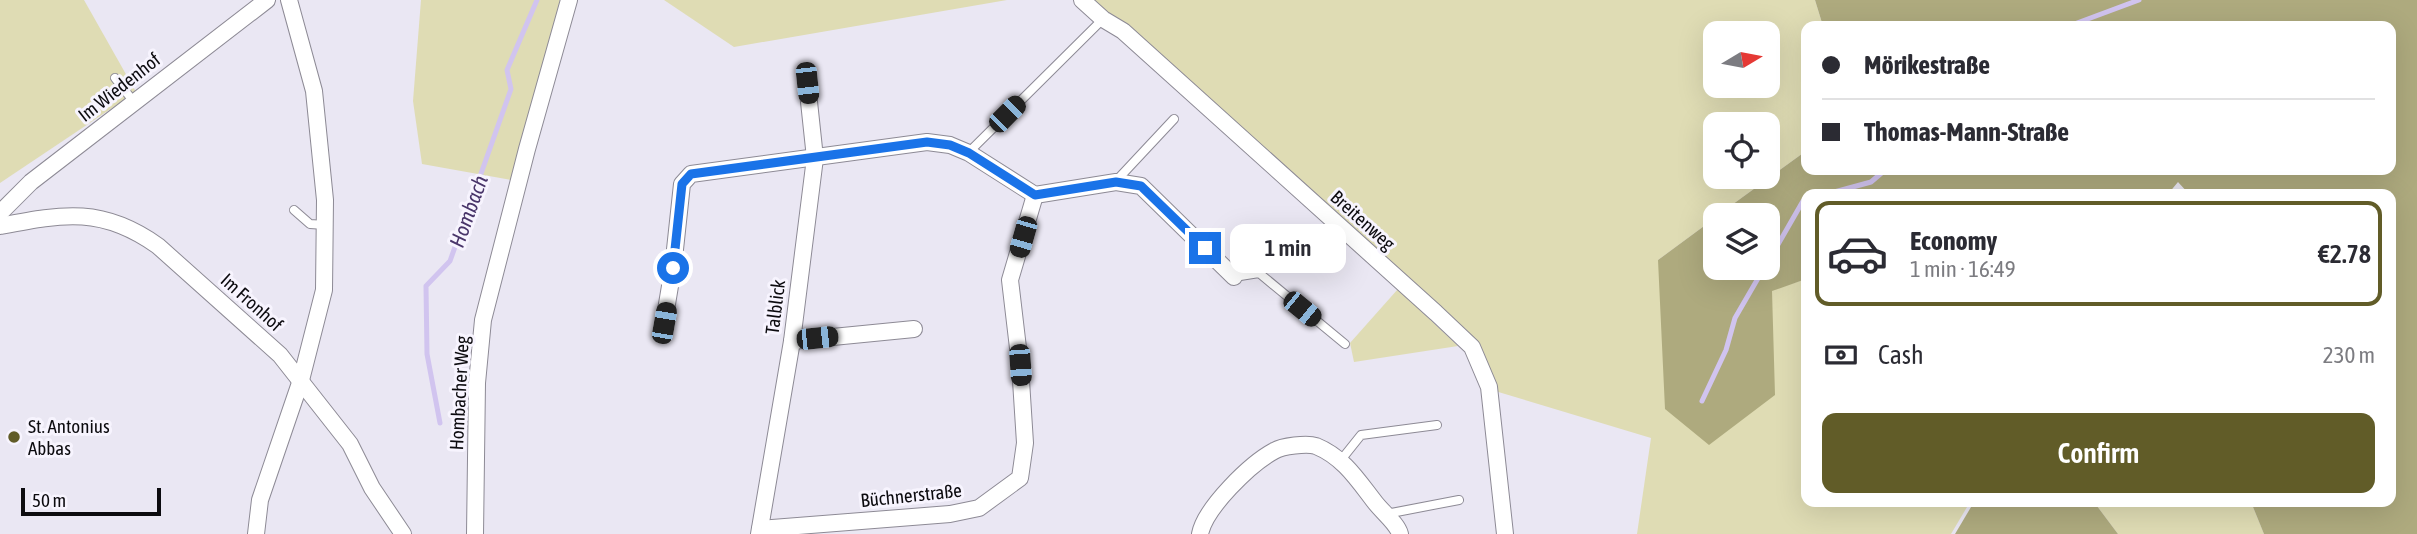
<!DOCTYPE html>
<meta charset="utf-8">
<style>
:root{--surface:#fff;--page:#f2f2f3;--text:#2b2b33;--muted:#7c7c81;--line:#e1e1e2;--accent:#615c28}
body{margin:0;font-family:"Asap Condensed",sans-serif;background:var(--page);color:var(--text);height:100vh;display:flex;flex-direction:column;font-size:26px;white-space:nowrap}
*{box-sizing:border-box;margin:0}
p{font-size:23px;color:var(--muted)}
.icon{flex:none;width:38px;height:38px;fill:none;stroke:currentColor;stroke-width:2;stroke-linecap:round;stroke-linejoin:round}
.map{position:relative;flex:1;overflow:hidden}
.side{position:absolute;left:1801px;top:189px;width:595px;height:318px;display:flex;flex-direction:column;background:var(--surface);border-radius:14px;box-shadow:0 7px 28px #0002}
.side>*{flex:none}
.hud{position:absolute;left:1801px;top:21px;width:595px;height:154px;border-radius:14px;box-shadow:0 7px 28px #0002;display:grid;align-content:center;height:154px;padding:0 21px;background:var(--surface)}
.needle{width:46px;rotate:80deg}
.tools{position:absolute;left:1703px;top:21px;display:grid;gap:14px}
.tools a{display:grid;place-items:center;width:77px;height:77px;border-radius:14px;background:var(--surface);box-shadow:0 7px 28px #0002;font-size:35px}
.scale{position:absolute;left:21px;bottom:18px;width:140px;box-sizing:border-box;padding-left:7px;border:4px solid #0c0b0f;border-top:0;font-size:19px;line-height:24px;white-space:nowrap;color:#0c0b0f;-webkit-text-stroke:5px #f7f4fe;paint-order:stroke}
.end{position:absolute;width:32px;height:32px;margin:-16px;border:9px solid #1a73e8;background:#fff;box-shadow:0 0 0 4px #fff}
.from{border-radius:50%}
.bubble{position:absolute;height:49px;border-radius:14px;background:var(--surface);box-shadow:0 7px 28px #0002;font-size:23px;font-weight:600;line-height:49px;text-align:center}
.car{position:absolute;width:21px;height:42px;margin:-21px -10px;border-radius:9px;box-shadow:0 0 5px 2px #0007;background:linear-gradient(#222 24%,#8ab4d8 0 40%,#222 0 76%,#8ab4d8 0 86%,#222 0)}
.hud b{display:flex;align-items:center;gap:24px;height:66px;font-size:26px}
.hud b+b{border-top:2px solid var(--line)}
.hud i{width:18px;height:18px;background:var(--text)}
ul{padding:12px 0 0;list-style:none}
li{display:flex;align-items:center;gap:21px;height:105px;margin:0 14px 10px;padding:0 7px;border:4px solid var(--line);border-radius:14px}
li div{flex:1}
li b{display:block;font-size:26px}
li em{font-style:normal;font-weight:600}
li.current{border-color:var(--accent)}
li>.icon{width:63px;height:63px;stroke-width:1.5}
.pay{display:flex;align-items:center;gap:18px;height:77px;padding:0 21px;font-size:26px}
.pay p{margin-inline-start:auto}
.primary-button{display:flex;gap:14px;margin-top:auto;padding:14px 21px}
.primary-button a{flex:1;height:80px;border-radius:14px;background:var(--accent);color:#fff;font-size:28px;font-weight:600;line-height:80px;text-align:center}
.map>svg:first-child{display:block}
.green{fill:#dfdcb4;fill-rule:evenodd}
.forest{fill:#aeaa7e}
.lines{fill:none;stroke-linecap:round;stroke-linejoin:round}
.stream{stroke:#d1c4ef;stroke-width:5}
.lane-casing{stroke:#8d8a95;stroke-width:10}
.street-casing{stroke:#8d8a95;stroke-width:18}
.lane{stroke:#fff;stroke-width:8}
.street{stroke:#fff;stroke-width:16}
.route{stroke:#1a73e8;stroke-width:9}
.poi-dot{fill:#615c28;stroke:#f7f4fe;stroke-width:2.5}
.labels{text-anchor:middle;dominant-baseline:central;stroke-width:6;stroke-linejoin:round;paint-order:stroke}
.street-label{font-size:19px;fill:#0c0b0f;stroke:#f7f4fe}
.poi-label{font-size:19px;fill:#0c0b0f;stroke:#f7f4fe;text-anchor:start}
.water-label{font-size:21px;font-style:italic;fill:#49356a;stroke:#f7f4fe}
</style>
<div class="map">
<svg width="2417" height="534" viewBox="0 0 2417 534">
<rect width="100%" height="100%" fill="#eae7f3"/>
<g class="green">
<polygon points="0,0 84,0 136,92 0,183"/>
<polygon points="421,0 560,0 511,180 422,164 413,101"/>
<polygon points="664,0 1007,0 734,47"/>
<path d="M1090 0H1815L1823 26H1806V151L1718 215H1715V218L1658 260 1772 290 1806 279V502H1970L1951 534H1637L1651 438 1495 391 1490 369 1477 345ZM1715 33H1768V86H1715ZM1715 124H1768V177H1715Z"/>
<polygon points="1398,289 1458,346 1354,362 1350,343"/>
<polygon points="2094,502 2251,502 2264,534 2118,534"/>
</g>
<g class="forest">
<polygon points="1815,0 2417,0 2417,534 2264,534 2251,502 2390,502 2390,194 2189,194 2178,182 2168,194 1806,194 1806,279 1772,291 1775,395 1709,445 1665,409 1658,260 1715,218 1715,268 1768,268 1768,215 1718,215 1806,151 1806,170 2390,170 2390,26 1823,26"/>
<polygon points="1974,502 2094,502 2118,534 1955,534"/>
</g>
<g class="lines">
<g class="stream">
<polyline points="2069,26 2139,0"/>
<polyline points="1827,194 1871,182 1885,170"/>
<polyline points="1768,262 1803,201 1806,200"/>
<polyline points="1702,401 1726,350 1735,318 1764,268"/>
<polyline points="440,423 427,354 426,286 450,261 511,89 507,70 537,0"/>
</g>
<defs>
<g id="lane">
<polyline points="115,78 134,102"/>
<polyline points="969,152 1103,19"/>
<polyline points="1116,181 1174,119"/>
<polyline points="294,210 310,224 325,225"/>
<polyline points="1234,277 1259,273 1345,344"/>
<polyline points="1341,460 1361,435 1437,425"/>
<polyline points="1386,514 1459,500"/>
</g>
<g id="street">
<polyline points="1082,0 1103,19 1123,31 1436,313 1472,347 1489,387 1505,534"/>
<polyline points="0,213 31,182 267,0"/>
<path d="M0 226C63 214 102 206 158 246L280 355 350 444 372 488 403 534"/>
<polyline points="664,322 673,268 682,184 691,174 927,142 950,145 969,153 1035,195 1116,182 1141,186 1234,277"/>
<polyline points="792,341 914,329"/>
<polyline points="760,529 950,514 979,508 1020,478 1025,443 1020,365 1010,280 1035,195"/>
<polyline points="256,534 260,500 301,380 324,290 325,200 314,91 289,0"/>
<polyline points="475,534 477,383 483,320 527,149 569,0"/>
<polyline points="759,534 792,341 815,158 807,83"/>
<path d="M1200 534C1205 508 1250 464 1274 451 1282 446 1307 443 1316 446 1343 457 1357 479 1374 501 1382 512 1397 523 1400 534"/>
</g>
</defs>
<use href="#lane" class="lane-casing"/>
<use href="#street" class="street-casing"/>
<use href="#lane" class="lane"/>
<use href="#street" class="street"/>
</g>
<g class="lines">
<polyline class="route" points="673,268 682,184 691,174 927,142 950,145 969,153 1035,195 1116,182 1141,186 1205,248"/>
</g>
<circle class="poi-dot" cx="14" cy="437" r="7"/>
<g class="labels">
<g class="street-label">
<text transform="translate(119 87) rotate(-38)">Im Wiedenhof</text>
<text transform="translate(1363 220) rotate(42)">Breitenweg</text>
<text transform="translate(252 302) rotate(42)">Im Fronhof</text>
<text transform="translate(775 307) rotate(-83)">Talblick</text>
<text transform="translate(459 393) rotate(-87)">Hombacher Weg</text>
<text transform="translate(911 495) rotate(-6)">Büchnerstraße</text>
</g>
<g class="poi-label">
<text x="28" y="426">St. Antonius<tspan x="28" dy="22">Abbas</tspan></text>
</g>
<g class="water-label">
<text transform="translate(468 211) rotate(-70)">Hombach</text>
</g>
</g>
</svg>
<div class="tools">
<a><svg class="needle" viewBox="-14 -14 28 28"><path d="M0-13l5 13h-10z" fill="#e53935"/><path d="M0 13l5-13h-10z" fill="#7c7c81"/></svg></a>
<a><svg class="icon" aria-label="locate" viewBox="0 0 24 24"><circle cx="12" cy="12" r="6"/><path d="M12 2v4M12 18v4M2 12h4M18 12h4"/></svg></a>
<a><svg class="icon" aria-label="layers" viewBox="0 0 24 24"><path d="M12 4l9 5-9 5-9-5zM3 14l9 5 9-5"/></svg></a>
</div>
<div class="scale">50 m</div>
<i class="end from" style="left:673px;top:268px"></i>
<i class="end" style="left:1205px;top:248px"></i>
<div class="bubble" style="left:1230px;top:224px;width:116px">1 min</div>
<i class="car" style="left:807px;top:83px;rotate:174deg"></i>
<i class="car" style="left:1007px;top:114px;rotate:45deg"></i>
<i class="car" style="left:1023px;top:237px;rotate:196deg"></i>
<i class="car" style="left:1302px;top:309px;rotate:129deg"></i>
<i class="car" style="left:664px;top:323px;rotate:10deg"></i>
<i class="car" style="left:817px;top:338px;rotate:84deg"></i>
<i class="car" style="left:1020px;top:365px;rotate:176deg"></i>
<div class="hud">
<b><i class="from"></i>Mörikestraße</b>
<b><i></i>Thomas-Mann-Straße</b>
</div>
<section class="side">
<ul>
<li class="current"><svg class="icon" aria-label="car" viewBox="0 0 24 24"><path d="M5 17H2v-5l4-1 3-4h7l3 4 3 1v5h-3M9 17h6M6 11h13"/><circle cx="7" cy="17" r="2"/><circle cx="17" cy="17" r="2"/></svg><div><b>Economy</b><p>1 min · 16:49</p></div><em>€2.78</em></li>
</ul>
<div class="pay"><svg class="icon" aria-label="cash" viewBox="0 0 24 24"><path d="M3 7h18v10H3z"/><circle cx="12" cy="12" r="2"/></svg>Cash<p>230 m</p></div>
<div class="primary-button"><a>Confirm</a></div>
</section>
</div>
